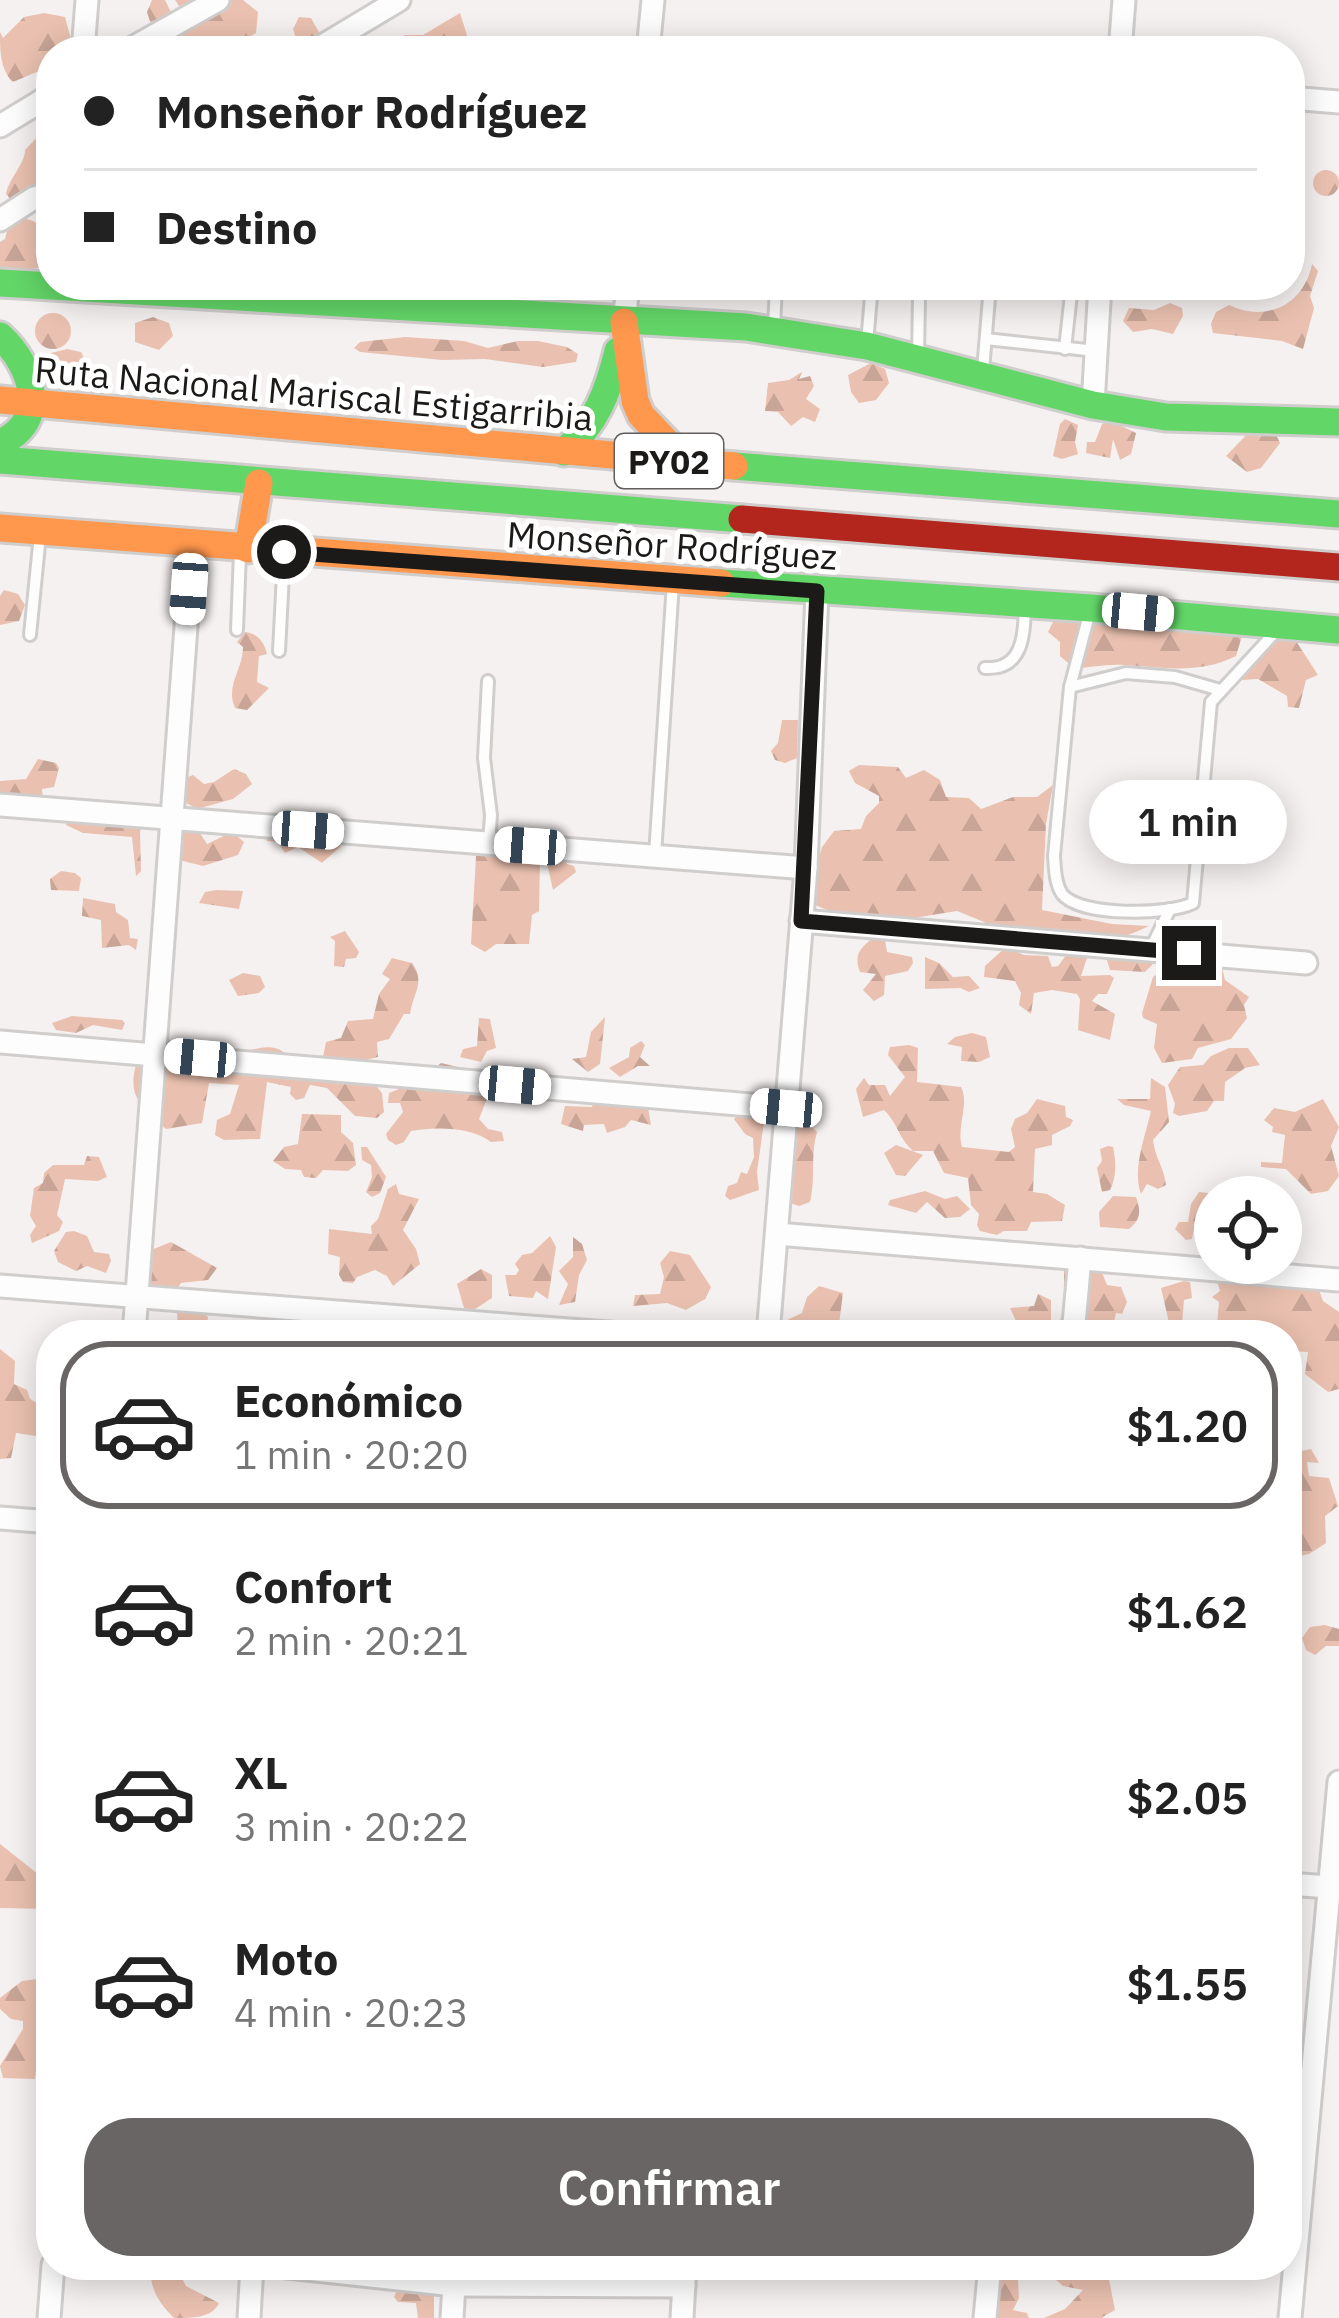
<!DOCTYPE html>
<html lang="es">
<meta charset="utf-8">
<style>
:root{--surface:#fff;--page:#f2f2f2;--text:#222;--muted:#767676;--line:#e0e0e0;--accent:#686564}
body{margin:0;font-family:"IBM Plex Sans",sans-serif;background:var(--page);color:var(--text);height:100vh;display:flex;flex-direction:column;font-size:45px;white-space:nowrap}
*{box-sizing:border-box;margin:0}
p{font-size:39px;color:var(--muted)}
.icon{flex:none;width:66px;height:66px;fill:none;stroke:currentColor;stroke-width:2;stroke-linecap:round;stroke-linejoin:round}
.map{position:relative;flex:1;overflow:hidden}
.panel{position:absolute;left:36px;top:1320px;width:1266px;height:960px;display:flex;flex-direction:column;background:var(--surface);border-radius:48px;box-shadow:0 6px 30px #0003}
.panel>*{flex:none}
.hud{position:absolute;left:36px;top:36px;width:1269px;height:264px;border-radius:48px;box-shadow:0 6px 30px #0003;display:grid;align-content:center;height:264px;padding:0 48px;background:var(--surface)}
.fabs{position:absolute;left:1194px;top:1176px;display:grid;gap:24px}
.fabs a{display:grid;place-items:center;width:108px;height:108px;border-radius:50%;background:var(--surface);box-shadow:0 6px 30px #0003;font-size:60px}
.end{position:absolute;width:54px;height:54px;margin:-27px;border:15px solid #1c1a18;background:#fff;box-shadow:0 0 0 6px #fff}
.from{border-radius:50%}
.bubble{position:absolute;height:84px;border-radius:42px;background:var(--surface);box-shadow:0 6px 30px #0003;font-size:39px;font-weight:600;line-height:84px;text-align:center}
.car{position:absolute;width:36px;height:72px;margin:-36px -18px;border-radius:15px;box-shadow:0 0 9px 3px #0007;background:linear-gradient(#fff 24%,#345 0 40%,#fff 0 76%,#345 0 86%,#fff 0)}
.hud b{display:flex;align-items:center;gap:42px;height:114px;font-size:45px}
.hud b+b{border-top:3px solid var(--line)}
.hud i{width:30px;height:30px;background:var(--text)}
ul{padding:21px 0 0;list-style:none}
li{display:flex;align-items:center;gap:36px;height:168px;margin:0 24px 18px;padding:0 24px;border:6px solid transparent;border-radius:48px}
li div{flex:1}
li b{display:block;font-size:45px}
li em{font-style:normal;font-weight:600}
li.on{border-color:var(--accent)}
li>.icon{width:108px;height:108px;stroke-width:1.5}
.cta{display:flex;gap:24px;margin-top:auto;padding:24px 48px}
.cta a{flex:1;height:138px;border-radius:48px;background:var(--accent);color:#fff;font-size:48px;font-weight:600;line-height:138px;text-align:center}
.map>svg:first-child{display:block}
.forest{fill:url(#forest-firs)}
.lines{fill:none;stroke-linecap:round;stroke-linejoin:round}
.lane-casing{stroke:#d0cecc;stroke-width:16}
.street-casing{stroke:#d0cecc;stroke-width:27}
.fast-casing{stroke:#d0cecc;stroke-width:33}
.slow-casing{stroke:#d0cecc;stroke-width:33}
.jam-casing{stroke:#d0cecc;stroke-width:33}
.lane{stroke:#fefdfd;stroke-width:10}
.street{stroke:#fefdfd;stroke-width:21}
.fast{stroke:#63d668;stroke-width:27}
.slow{stroke:#ff974d;stroke-width:27}
.jam{stroke:#b3261e;stroke-width:27}
.route{stroke:#1c1a18;stroke-width:15}
.labels{text-anchor:middle;dominant-baseline:central;stroke-width:10;stroke-linejoin:round;paint-order:stroke}
.shield{fill:#fff;stroke:#605f5d;stroke-width:3}
.shield-label{font-size:33px;font-weight:bold;fill:#1c1a18}
.street-label{font-size:36px;fill:#1c1a18;stroke:#fff}
</style>
<div class="map">
<svg width="1339" height="2318" viewBox="0 0 1339 2318">
<defs>
<pattern id="forest-firs" width="22" height="20" patternUnits="userSpaceOnUse" patternTransform="scale(3)"><rect width="22" height="20" fill="#eac1b0"/><path d="M5 1l3.5 6h-7zM16 11l3.5 6h-7z" fill="#c8a597"/></pattern>
</defs>
<rect width="100%" height="100%" fill="#f5f1f0"/>
<g class="forest">
<polygon points="152,0 165,0 173,16 185,15 175,0 243,0 258,12 256,33 224,51 155,51 169,28 152,28 147,12"/>
<path d="M44 13 65 17 71 39 65 51H51V66L13 82C0 70 0 49 0 32L3 38 24 17Z"/>
<polygon points="460,13 467,35 458,51 401,51 404,35 423,35"/>
<polygon points="299,17 311,18 320,34 315,44 305,51 298,45 293,29"/>
<path d="M43 131 51 157 34 196 13 202 6 194C9 178 25 164 25 150Z"/>
<circle cx="1326" cy="183" r="13"/>
<path d="M23 218C49 223 50 244 45 266L0 277V242L5 239 10 219Z"/>
<path d="M1312 264 1318 271 1310 296 1314 308 1303 349 1282 341 1213 333 1211 324 1216 312 1229 305C1266 323 1304 305 1312 264Z"/>
<polygon points="1170,303 1182,308 1183,316 1173,334 1152,329 1133,332 1123,321 1129,308 1154,310"/>
<circle cx="53" cy="331" r="18"/>
<polygon points="153,317 169,323 173,336 159,350 135,342 135,323"/>
<polygon points="405,337 464,341 488,348 518,341 538,341 567,347 578,354 576,362 543,367 485,359 442,360 360,352 354,348 360,342"/>
<polygon points="67,349 81,352 84,358 81,372 52,385 34,379 31,358"/>
<polygon points="871,363 885,369 889,383 876,400 859,403 851,392 848,375"/>
<polygon points="802,372 799,379 810,376 814,386 806,399 820,409 815,422 803,417 791,426 778,412 765,411 768,383 789,380"/>
<polygon points="1065,419 1078,425 1075,442 1078,454 1062,459 1053,456 1060,424"/>
<polygon points="1111,421 1136,433 1131,454 1120,460 1113,439 1110,458 1086,453 1087,442 1095,442 1102,424"/>
<polygon points="1252,429 1275,432 1280,443 1261,468 1247,472 1226,456"/>
<polygon points="4,590 18,594 25,605 19,621 0,625 0,596"/>
<path d="M1056 616 1242 636 1236 656C1198 675 1164 667 1123 665 1107 664 1091 667 1075 669L1060 656V642L1048 632Z"/>
<path d="M245 632C259 634 264 642 267 654L259 656 257 682 269 688 247 710 235 708C225 685 243 670 243 647L237 642Z"/>
<polygon points="1279,635 1296,641 1318,675 1306,680 1299,708 1288,707 1287,696 1258,679 1241,680 1233,675"/>
<polygon points="782,720 798,720 797,758 785,763 775,760 771,751 778,743"/>
<polygon points="38,759 56,763 59,768 54,787 42,789 43,798 0,796 0,781 26,779"/>
<path d="M859 765 898 767 906 778 924 770 940 780 946 797 969 798 981 809 1013 797H1037L1053 785 1046 824 1042 910 1112 924 1149 926C1122 939 1097 947 1069 930L1043 938 1003 936 984 922 957 911 888 922 868 915 849 919 815 905 818 862 822 847 834 831 861 829 866 816 879 803V796L855 783 849 771Z"/>
<polygon points="234,769 246,774 252,784 233,799 197,809 183,801 183,779 193,775 204,784 214,782"/>
<polygon points="71,815 144,824 140,831 141,871 136,876 132,837 83,833 66,825"/>
<polygon points="280,822 342,839 341,846 322,863 298,847 285,853 278,842 267,841 266,836"/>
<polygon points="189,829 200,833 207,844 232,832 244,842 238,855 203,866 167,857 168,840"/>
<polygon points="560,846 567,864 574,866 576,872 553,890 547,863 540,856"/>
<polygon points="494,854 530,856 540,860 539,911 532,915 529,944 496,944 485,952 471,944 476,856"/>
<polygon points="61,871 75,873 81,878 79,891 51,890 50,879"/>
<polygon points="216,890 243,891 239,909 199,903 205,892"/>
<polygon points="83,898 115,904 116,912 128,920 130,938 138,939 136,950 129,945 102,948 101,920 82,916"/>
<polygon points="345,931 359,952 356,958 346,959 344,967 334,966 335,941 330,937"/>
<path d="M875 936 885 939 887 952 912 957 913 963 908 971 885 976 884 995 874 1001 863 990 876 974 860 972C853 953 861 948 875 936Z"/>
<polygon points="1006,947 1024,955 1048,956 1052,967 1058,966 1067,954 1087,958 1081,976 1110,975 1114,978 1107,994 1098,994 1092,1001 1115,1014 1110,1040 1078,1030 1080,999 1077,994 1052,990 1034,993 1031,1014 1019,1005 1021,993 1015,981 984,977 985,966"/>
<polygon points="1122,954 1152,956 1154,963 1145,972 1110,970 1106,957"/>
<polygon points="925,957 939,963 953,977 969,976 980,988 969,992 960,988 925,989"/>
<path d="M392 958 412 963C426 982 413 993 410 1014H404L389 1039 377 1042 378 1057 355 1063 323 1057 326 1042 341 1038 348 1021 373 1019 379 994 390 979 382 974Z"/>
<path d="M1175 960C1193 966 1205 962 1222 967L1225 980 1249 997 1244 1005 1247 1018 1231 1039 1198 1048 1192 1059 1162 1063 1154 1048 1157 1024 1143 1018 1142 1013 1153 977Z"/>
<polygon points="243,973 260,976 265,987 259,993 238,996 229,980"/>
<polygon points="72,1016 122,1020 125,1023 122,1030 93,1025 76,1033 56,1030 52,1023"/>
<polygon points="605,1017 600,1064 588,1072 572,1059 586,1057 591,1032"/>
<polygon points="479,1018 490,1019 496,1048 487,1051 481,1062 460,1057 463,1049 477,1046"/>
<polygon points="972,1033 986,1037 990,1057 979,1062 961,1061 962,1047 947,1044 955,1037"/>
<path d="M168 1040C184 1043 199 1050 215 1053 252 1059 277 1026 299 1073L370 1079 382 1093 384 1112 377 1118 355 1116 327 1088 310 1085 304 1098 296 1100 290 1094 291 1087 267 1082 260 1139 224 1140 215 1135 217 1120 230 1114 239 1085 209 1083 202 1123 166 1129C128 1096 128 1090 142 1043Z"/>
<polygon points="641,1041 645,1045 640,1057 650,1066 638,1066 620,1077 609,1068 629,1057 630,1048"/>
<path d="M909 1045 918 1048 917 1082 961 1087C970 1104 956 1127 962 1147L1009 1152 1015 1147 1011 1129 1015 1119 1027 1113 1037 1099 1065 1106 1066 1117 1073 1120 1070 1126 1052 1135V1145L1035 1149 1033 1192 1047 1194 1065 1205 1062 1221 1031 1222 1027 1231H1004L997 1235 980 1231 977 1225 979 1214 971 1205 968 1178 944 1173 933 1151H913C899 1139 897 1122 884 1110L863 1117 856 1089 864 1078 869 1085H885L890 1096 905 1077 888 1055 890 1047Z"/>
<polygon points="1229,1048 1248,1048 1260,1065 1245,1068 1225,1082 1224,1101 1214,1101 1207,1111 1179,1116 1173,1113 1175,1104 1168,1085 1180,1067 1203,1065 1211,1056"/>
<path d="M441 1063 463 1068 469 1083 485 1087 488 1096 479 1119 488 1129 502 1132 504 1141 491 1142C470 1126 434 1127 411 1131L404 1142 396 1145 388 1140 386 1134 403 1112 400 1103H388L389 1093 399 1089 402 1082 421 1080Z"/>
<path d="M1151 1078 1165 1087 1169 1122 1153 1140C1155 1158 1164 1167 1166 1185L1158 1189 1147 1184 1141 1194C1132 1169 1145 1137 1151 1111L1124 1105 1117 1099H1150Z"/>
<polygon points="595,1098 648,1108 651,1125 631,1120 625,1127 607,1133 604,1124 584,1125 583,1131 561,1124 565,1106 592,1107"/>
<polygon points="1323,1099 1339,1127 1331,1146 1339,1176 1328,1191 1311,1194 1286,1169 1261,1167 1261,1162 1282,1163 1285,1135 1272,1132 1273,1127 1264,1120 1274,1108 1295,1112"/>
<polygon points="744,1108 764,1122 757,1172 759,1190 730,1200 725,1196 728,1186 737,1183 741,1172 747,1174 754,1157 753,1138 745,1134 734,1119"/>
<polygon points="302,1114 341,1115 341,1132 353,1143 356,1165 348,1171 323,1170 316,1178 304,1177 301,1170 285,1169 273,1161 284,1147 298,1144"/>
<path d="M808 1123 817 1132C810 1157 816 1177 810 1202L799 1206 781 1200 795 1171 782 1146 796 1124Z"/>
<polygon points="896,1145 923,1155 905,1176 896,1175 884,1153"/>
<path d="M1108 1146 1113 1147C1116 1161 1117 1177 1110 1190L1102 1192 1097 1168 1102 1161 1100 1149Z"/>
<polygon points="361,1147 367,1147 386,1177 380,1193 372,1197 366,1192 372,1177 371,1165 362,1160"/>
<polygon points="87,1156 99,1157 107,1177 98,1181 65,1179 57,1215 63,1222 59,1231 32,1243 30,1235 36,1226 30,1216 34,1188 43,1183 44,1173 53,1165 84,1165"/>
<polygon points="396,1184 399,1194 419,1199 403,1230 416,1249 420,1264 393,1286 387,1276 375,1270 357,1277 353,1283 343,1282 339,1275 340,1257 328,1254 329,1229 372,1234 371,1226 378,1219 388,1189"/>
<polygon points="925,1191 945,1199 957,1196 970,1209 960,1217 945,1218 927,1202 916,1213 888,1205 890,1200"/>
<polygon points="1199,1192 1208,1193 1206,1223 1194,1228 1192,1239 1186,1240 1175,1229 1179,1222 1188,1222 1191,1204"/>
<path d="M1113 1196 1136 1197C1141 1211 1141 1219 1129 1229L1100 1227 1099 1212Z"/>
<polygon points="74,1231 87,1236 94,1252 109,1254 111,1261 106,1273 87,1266 76,1271 58,1262 54,1251 66,1232"/>
<polygon points="550,1236 556,1247 548,1299 536,1291 533,1298 509,1296 505,1275 516,1275 519,1270 515,1264 522,1255 532,1253"/>
<polygon points="573,1237 582,1244 587,1260 579,1275 575,1302 559,1305 568,1284 559,1271 573,1257"/>
<polygon points="171,1242 217,1268 208,1280 181,1283 176,1290 151,1291 145,1288 142,1261 151,1250"/>
<polygon points="670,1251 690,1255 711,1287 705,1299 686,1310 667,1303 633,1306 635,1295 660,1294 664,1277 660,1263"/>
<polygon points="1096,1258 1107,1285 1121,1287 1127,1302 1122,1314 1116,1313 1113,1326 1097,1335 1067,1335 1059,1325 1064,1306 1076,1296 1064,1291 1064,1270"/>
<polygon points="481,1269 492,1275 492,1298 472,1311 464,1308 457,1284"/>
<polygon points="1215,1275 1278,1281 1287,1287 1301,1284 1319,1290 1323,1301 1339,1312 1339,1389 1328,1392 1305,1374 1308,1352 1287,1351 1287,1335 1221,1334 1217,1324 1219,1302 1212,1297 1220,1291"/>
<polygon points="1184,1281 1190,1282 1192,1298 1184,1300 1182,1325 1170,1327 1161,1288"/>
<polygon points="819,1286 843,1293 838,1332 835,1335 793,1334 786,1328 787,1320 802,1313 807,1297"/>
<polygon points="1038,1294 1051,1300 1051,1335 1008,1334 1007,1321 1016,1321 1010,1308 1034,1306"/>
<polygon points="186,1298 208,1317 207,1325 198,1328 196,1335 178,1335 177,1312 167,1310"/>
<polygon points="0,1349 15,1361 14,1384 27,1390 30,1399 39,1404 36,1436 16,1433 11,1458 0,1459"/>
<polygon points="1311,1449 1319,1463 1307,1462 1309,1476 1329,1478 1338,1506 1325,1516 1326,1543 1309,1554 1287,1559 1287,1532 1297,1532 1301,1495 1287,1492 1287,1454"/>
<polygon points="1325,1625 1339,1629 1339,1646 1326,1646 1315,1655 1306,1650 1302,1638 1310,1627"/>
<polygon points="0,1844 38,1874 51,1869 51,1932 48,1909 0,1908"/>
<polygon points="51,1962 51,2021 45,2027 51,2040 50,2061 37,2064 35,2079 3,2078 0,2066 23,2029 23,2021 11,2019 0,2009 0,1998 22,1981 45,1978"/>
<path d="M151 2265H185L181 2276 186 2286 219 2303C212 2318 193 2318 174 2318 158 2302 149 2288 151 2265Z"/>
<polygon points="1007,2265 1043,2265 1044,2272 1031,2278 1018,2278 1019,2298 1013,2310 1027,2313 1029,2318 992,2318 994,2279 1005,2272"/>
<polygon points="1050,2265 1059,2265 1066,2277 1086,2278 1096,2270 1108,2274 1115,2310 1101,2318 1044,2318 1065,2309 1083,2290 1063,2286 1046,2271"/>
<polygon points="434,2277 434,2318 418,2318 416,2303 398,2302 394,2297 399,2286"/>
</g>
<g class="lines">
<defs>
<g id="lane">
<polyline points="774,328 776,285"/>
<polyline points="986,339 1096,351"/>
<polyline points="867,343 872,285"/>
<polyline points="1065,349 1072,285"/>
<polyline points="918,357 919,297"/>
<polyline points="983,371 990,285"/>
<path d="M1090 611 1070 687 1054 856C1055 869 1055 883 1062 894 1080 917 1169 915 1193 903L1211 702 1278 629"/>
<polyline points="237,630 240,552"/>
<polyline points="30,635 40,535"/>
<polyline points="279,651 284,555"/>
<path d="M985 668C1023 670 1024 636 1025 606"/>
<polyline points="488,681 484,758 491,815 489,843"/>
<polyline points="1070,687 1126,673 1175,677 1220,690"/>
<polyline points="655,855 673,583"/>
<polyline points="1150,950 1170,909"/>
</g>
<g id="street">
<polyline points="83,51 87,0"/>
<polyline points="127,51 218,0"/>
<polyline points="314,51 399,0"/>
<polyline points="648,51 653,0"/>
<polyline points="1120,51 1124,0"/>
<polyline points="1290,98 1339,102"/>
<polyline points="0,126 51,95"/>
<polyline points="0,220 34,198 51,194"/>
<polyline points="624,322 628,285"/>
<polyline points="1093,405 1100,285"/>
<polyline points="0,805 806,868"/>
<polyline points="801,921 1306,963"/>
<polyline points="0,1042 786,1108"/>
<polyline points="777,1234 1339,1280"/>
<polyline points="0,1286 635,1335"/>
<polyline points="134,1335 192,545"/>
<polyline points="768,1335 806,868 817,591"/>
<polyline points="1073,1335 1080,1258"/>
<polyline points="0,1518 51,1522"/>
<polyline points="1287,1884 1330,1887"/>
<polyline points="269,2265 454,2285 684,2286"/>
<polyline points="49,2318 53,2265"/>
<polyline points="249,2318 252,2265"/>
<polyline points="452,2318 454,2285"/>
<polyline points="682,2318 685,2265"/>
<polyline points="985,2318 990,2265"/>
<polyline points="1290,2318 1339,1782"/>
</g>
<g id="fast">
<polyline points="0,283 746,327 867,346 1093,405 1166,417 1339,422"/>
<path d="M0 336C33 366 50 421 0 443"/>
<path d="M564 452C596 423 608 393 618 351"/>
<polyline points="0,460 742,519"/>
<polyline points="734,466 1339,514"/>
<polyline points="721,583 1091,608 1339,630"/>
</g>
<g id="slow">
<polyline points="624,322 635,401 641,415 686,462"/>
<polyline points="0,400 734,466"/>
<polyline points="0,528 721,583"/>
<polyline points="248,549 259,483"/>
</g>
<polyline id="jam" points="742,519 1339,567"/>
</defs>
<use href="#lane" class="lane-casing"/>
<use href="#street" class="street-casing"/>
<use href="#fast" class="fast-casing"/>
<use href="#slow" class="slow-casing"/>
<use href="#jam" class="jam-casing"/>
<use href="#lane" class="lane"/>
<use href="#street" class="street"/>
<use href="#fast" class="fast"/>
<use href="#slow" class="slow"/>
<use href="#jam" class="jam"/>
</g>
<g class="lines">
<polyline class="route" points="284,552 817,591 801,921 1189,953"/>
</g>
<g class="labels">
<rect class="shield" x="615" y="434" width="108" height="54" rx="9"/>
<g class="shield-label">
<text x="669" y="461">PY02</text>
</g>
<g class="street-label">
<text transform="translate(314 393) rotate(5)">Ruta Nacional Mariscal Estigarribia</text>
<text transform="translate(672 545) rotate(4)">Monseñor Rodríguez</text>
</g>
</g>
</svg>
<div class="fabs">
<a><svg class="icon" aria-label="locate" viewBox="0 0 24 24"><circle cx="12" cy="12" r="6"/><path d="M12 2v4M12 18v4M2 12h4M18 12h4"/></svg></a>
</div>
<i class="end from" style="left:284px;top:552px"></i>
<i class="end" style="left:1189px;top:953px"></i>
<div class="bubble" style="left:1089px;top:780px;width:198px">1 min</div>
<i class="car" style="left:189px;top:589px;rotate:184deg"></i>
<i class="car" style="left:1138px;top:612px;rotate:95deg"></i>
<i class="car" style="left:308px;top:830px;rotate:94deg"></i>
<i class="car" style="left:530px;top:846px;rotate:274deg"></i>
<i class="car" style="left:200px;top:1058px;rotate:275deg"></i>
<i class="car" style="left:515px;top:1085px;rotate:95deg"></i>
<i class="car" style="left:786px;top:1108px;rotate:275deg"></i>
<div class="hud">
<b><i class="from"></i>Monseñor Rodríguez</b>
<b><i></i>Destino</b>
</div>
<section class="panel">
<ul>
<li class="on"><svg class="icon" aria-label="car" viewBox="0 0 24 24"><path d="M5 17H2v-5l4-1 3-4h7l3 4 3 1v5h-3M9 17h6M6 11h13"/><circle cx="7" cy="17" r="2"/><circle cx="17" cy="17" r="2"/></svg><div><b>Económico</b><p>1 min · 20:20</p></div><em>$1.20</em></li>
<li><svg class="icon" aria-label="car" viewBox="0 0 24 24"><path d="M5 17H2v-5l4-1 3-4h7l3 4 3 1v5h-3M9 17h6M6 11h13"/><circle cx="7" cy="17" r="2"/><circle cx="17" cy="17" r="2"/></svg><div><b>Confort</b><p>2 min · 20:21</p></div><em>$1.62</em></li>
<li><svg class="icon" aria-label="car" viewBox="0 0 24 24"><path d="M5 17H2v-5l4-1 3-4h7l3 4 3 1v5h-3M9 17h6M6 11h13"/><circle cx="7" cy="17" r="2"/><circle cx="17" cy="17" r="2"/></svg><div><b>XL</b><p>3 min · 20:22</p></div><em>$2.05</em></li>
<li><svg class="icon" aria-label="car" viewBox="0 0 24 24"><path d="M5 17H2v-5l4-1 3-4h7l3 4 3 1v5h-3M9 17h6M6 11h13"/><circle cx="7" cy="17" r="2"/><circle cx="17" cy="17" r="2"/></svg><div><b>Moto</b><p>4 min · 20:23</p></div><em>$1.55</em></li>
</ul>
<div class="cta"><a>Confirmar</a></div>
</section>
</div>
